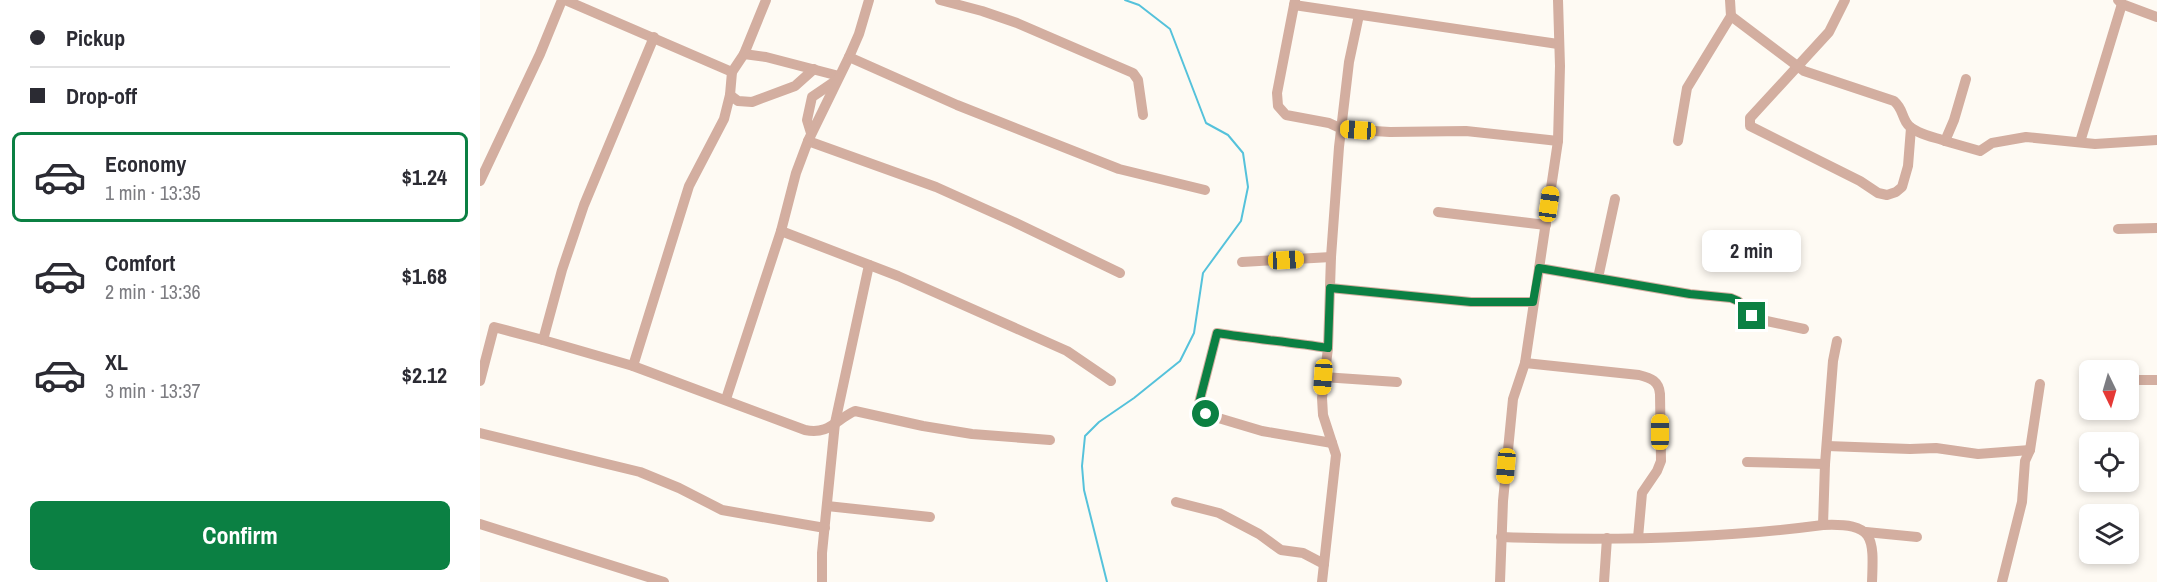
<!DOCTYPE html>
<meta charset="utf-8">
<style>
:root{--surface:#fff;--page:#f2f2f3;--text:#2b2b33;--muted:#7c7c81;--line:#e1e1e2;--accent:#0b8043}
body{margin:0;font-family:"Archivo Narrow",sans-serif;background:var(--page);color:var(--text);height:100vh;display:flex;flex-direction:column;font-size:22px;white-space:nowrap}
*{box-sizing:border-box;margin:0}
p{font-size:20px;color:var(--muted)}
.icon{flex:none;width:33px;height:33px;fill:none;stroke:currentColor;stroke-width:2;stroke-linecap:round;stroke-linejoin:round}
.map{position:relative;flex:1;overflow:hidden}
.sheet{display:flex;flex-direction:column;background:var(--surface);width:480px}
.sheet>*{flex:none}
.hud{display:grid;align-content:center;height:132px;padding:0 30px;background:var(--surface)}
.needle{width:39px;rotate:175deg}
.buttons{position:absolute;left:1599px;top:360px;display:grid;gap:12px}
.buttons a{display:grid;place-items:center;width:60px;height:60px;border-radius:9px;background:var(--surface);box-shadow:0 3px 9px #0003;font-size:30px}
.end{position:absolute;width:27px;height:27px;margin:-14px;border:8px solid #0b8043;background:#fff;box-shadow:0 0 0 3px #fff}
.from{border-radius:50%}
.bubble{position:absolute;height:42px;border-radius:9px;background:var(--surface);box-shadow:0 3px 9px #0003;font-size:20px;font-weight:700;line-height:42px;text-align:center}
.car{position:absolute;width:18px;height:36px;margin:-18px -9px;border-radius:8px;box-shadow:0 0 4px 2px #0007;background:linear-gradient(#f5c518 24%,#345 0 40%,#f5c518 0 76%,#345 0 86%,#f5c518 0)}
.hud b{display:flex;align-items:center;gap:21px;height:57px;font-size:22px}
.hud b+b{border-top:2px solid var(--line)}
.hud i{width:15px;height:15px;background:var(--text)}
ul{padding:0;list-style:none}
li{display:flex;align-items:center;gap:18px;height:90px;margin:0 12px 9px;padding:0 18px;border:3px solid transparent;border-radius:9px}
li div{flex:1}
li b{display:block;font-size:22px}
li em{font-style:normal;font-weight:700}
li.on{border-color:var(--accent)}
li>.icon{width:54px;height:54px;stroke-width:1.5}
.action{display:flex;gap:12px;margin-top:auto;padding:12px 30px}
.action a{flex:1;height:69px;border-radius:9px;background:var(--accent);color:#fff;font-size:24px;font-weight:700;line-height:69px;text-align:center}
main{display:flex;flex:1;min-height:0}
.map>svg:first-child{display:block}
.lines{fill:none;stroke-linecap:round;stroke-linejoin:round}
.stream{stroke:#55c2db;stroke-width:2}
.minor{stroke:#d3aea0;stroke-width:10}
.route{stroke:#0b8043;stroke-width:8}
</style>
<main>
<section class="sheet">
<div class="hud">
<b><i class="from"></i>Pickup</b>
<b><i></i>Drop-off</b>
</div>
<ul>
<li class="on"><svg class="icon" aria-label="car" viewBox="0 0 24 24"><path d="M5 17H2v-5l4-1 3-4h7l3 4 3 1v5h-3M9 17h6M6 11h13"/><circle cx="7" cy="17" r="2"/><circle cx="17" cy="17" r="2"/></svg><div><b>Economy</b><p>1 min · 13:35</p></div><em>$1.24</em></li>
<li><svg class="icon" aria-label="car" viewBox="0 0 24 24"><path d="M5 17H2v-5l4-1 3-4h7l3 4 3 1v5h-3M9 17h6M6 11h13"/><circle cx="7" cy="17" r="2"/><circle cx="17" cy="17" r="2"/></svg><div><b>Comfort</b><p>2 min · 13:36</p></div><em>$1.68</em></li>
<li><svg class="icon" aria-label="car" viewBox="0 0 24 24"><path d="M5 17H2v-5l4-1 3-4h7l3 4 3 1v5h-3M9 17h6M6 11h13"/><circle cx="7" cy="17" r="2"/><circle cx="17" cy="17" r="2"/></svg><div><b>XL</b><p>3 min · 13:37</p></div><em>$2.12</em></li>
</ul>
<div class="action"><a>Confirm</a></div>
</section>
<div class="map">
<svg width="1677" height="582" viewBox="0 0 1677 582">
<rect width="100%" height="100%" fill="#fefaf3"/>
<g class="lines">
<polyline class="stream" points="627,582 604,490 602,466 605,436 619,422 654,398 700,361 714,333 723,273 761,221 768,187 763,153 748,135 726,123 690,29 659,5 645,0"/>
<g class="minor">
<polyline points="85,0 252,72"/>
<polyline points="460,0 502,11 537,23 653,73 658,80 663,115"/>
<polyline points="815,0 797,93 798,106 806,115 849,123 862,129 910,132 986,131 1078,141"/>
<polyline points="1365,0 1349,32 1270,118 1270,126 1380,181 1398,193 1407,195 1416,192 1422,187 1428,166 1431,128"/>
<polyline points="1638,0 1642,4 1677,17"/>
<polyline points="814,5 1078,44"/>
<path d="M1251 16 1324 71 1414 101C1422 108 1421 113 1426 122 1432 133 1454 137 1465 141"/>
<polyline points="264,54 286,57 359,76"/>
<polyline points="369,57 477,105 639,169 725,190"/>
<polyline points="1486,79 1474,120 1465,141 1500,151 1512,143 1546,137 1615,144 1677,140"/>
<polyline points="250,95 258,101 272,102 315,86 334,69"/>
<polyline points="331,133 327,120 332,97 357,80"/>
<polyline points="328,141 456,187 534,222 640,273"/>
<polyline points="1198,141 1207,88 1251,16 1250,0"/>
<polyline points="1600,142 1642,4"/>
<polyline points="0,181 60,54 82,0"/>
<polyline points="958,212 1066,225"/>
<polyline points="1638,229 1677,228"/>
<polyline points="301,231 316,173 328,141 369,57 379,34 389,0"/>
<polyline points="762,262 851,257"/>
<polyline points="1059,268 1210,294 1251,298 1258,301 1272,316 1282,320 1324,329"/>
<polyline points="1118,278 1135,199"/>
<polyline points="850,288 991,302 1053,302"/>
<path d="M63 340 153 366 325 430C349 435 355 420 375 411L443 426 492 434 570 440"/>
<path d="M1357 341 1353 361 1345 464 1343 525C1394 523 1394 536 1392 582"/>
<path d="M848 348C811 342 774 339 737 333L719 403 720 409 725 414 782 431 852 443"/>
<path d="M1045 363 1159 375C1171 378 1179 381 1180 394L1181 461 1177 471 1162 493 1158 538"/>
<polyline points="153,366 209,186 244,119 250,95 252,72 264,54 286,0"/>
<polyline points="843,377 917,382"/>
<polyline points="1609,380 1610,380"/>
<polyline points="1648,380 1677,380"/>
<polyline points="0,381 14,327 63,340 82,270 104,205 174,37"/>
<polyline points="246,399 301,231 418,276 587,351 631,381"/>
<polyline points="0,433 160,472 199,488 242,510 345,528"/>
<polyline points="1347,446 1430,449 1456,448 1498,454 1550,450"/>
<polyline points="1267,462 1345,464"/>
<polyline points="696,502 739,513 779,534 801,550 823,553 844,564"/>
<polyline points="347,506 450,517"/>
<polyline points="0,524 184,582"/>
<polyline points="1386,532 1437,537"/>
<path d="M1021 537C1128 541 1237 539 1343 525"/>
<polyline points="342,582 342,553 355,423 389,265"/>
<polyline points="842,582 856,455 843,415 842,398 848,348 851,257 859,147 869,62 879,15"/>
<polyline points="1020,582 1023,501 1033,399 1045,363 1078,141 1080,66 1078,0"/>
<polyline points="1124,582 1127,538"/>
<polyline points="1522,582 1542,502 1545,461 1550,450 1560,384"/>
</g>
</g>
<g class="lines">
<path class="route" d="M726 414 720 409 719 403 737 333C774 339 811 342 848 348L850 288 991 302H1053L1059 268 1210 294 1251 298 1258 301 1272 316"/>
</g>
</svg>
<div class="buttons">
<a><svg class="needle" viewBox="-14 -14 28 28"><path d="M0-13l5 13h-10z" fill="#e53935"/><path d="M0 13l5-13h-10z" fill="#7c7c81"/></svg></a>
<a><svg class="icon" aria-label="locate" viewBox="0 0 24 24"><circle cx="12" cy="12" r="6"/><path d="M12 2v4M12 18v4M2 12h4M18 12h4"/></svg></a>
<a><svg class="icon" aria-label="layers" viewBox="0 0 24 24"><path d="M12 4l9 5-9 5-9-5zM3 14l9 5 9-5"/></svg></a>
</div>
<i class="end from" style="left:726px;top:414px"></i>
<i class="end" style="left:1272px;top:316px"></i>
<div class="bubble" style="left:1222px;top:230px;width:99px">2 min</div>
<i class="car" style="left:878px;top:130px;rotate:274deg"></i>
<i class="car" style="left:1069px;top:204px;rotate:8deg"></i>
<i class="car" style="left:806px;top:260px;rotate:87deg"></i>
<i class="car" style="left:843px;top:377px;rotate:184deg"></i>
<i class="car" style="left:1180px;top:432px;rotate:0deg"></i>
<i class="car" style="left:1026px;top:466px;rotate:185deg"></i>
</div>
</main>
